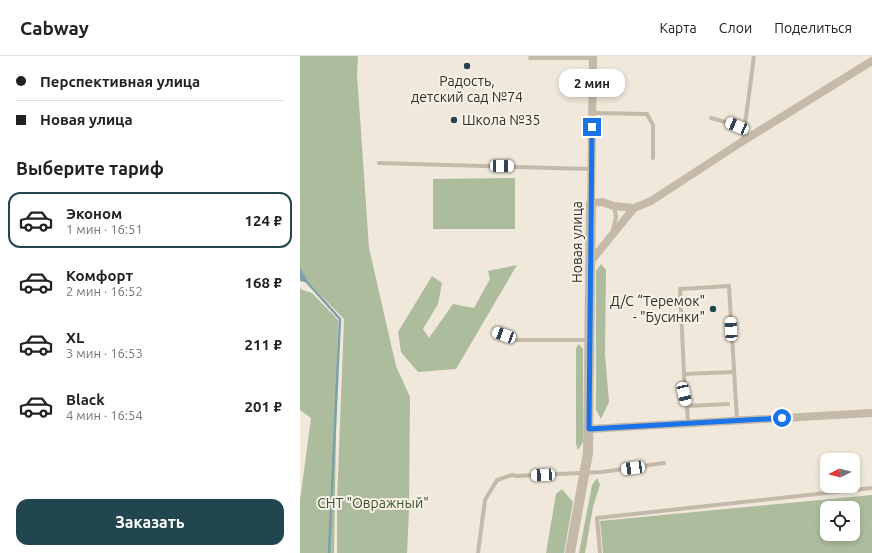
<!DOCTYPE html>
<html lang="ru">
<meta charset="utf-8">
<style>
:root{--surface:#fff;--page:#f2f2f2;--text:#202124;--muted:#757577;--line:#e0e0e0;--accent:#224650}
body{margin:0;font-family:Ubuntu,sans-serif;background:var(--page);color:var(--text);height:100vh;display:flex;flex-direction:column;font-size:15px;white-space:nowrap}
*{box-sizing:border-box;margin:0}
p{font-size:13px;color:var(--muted)}
.icon{flex:none;width:22px;height:22px;fill:none;stroke:currentColor;stroke-width:2;stroke-linecap:round;stroke-linejoin:round}
.map{position:relative;flex:1;overflow:hidden}
.drawer{display:flex;flex-direction:column;background:var(--surface);width:300px}
.drawer>*{flex:none}
.hud{display:grid;align-content:center;height:88px;padding:0 16px;background:var(--surface)}
.needle{width:26px;rotate:264deg}
.controls{position:absolute;left:520px;top:397px;display:grid;gap:8px}
.controls a{display:grid;place-items:center;width:40px;height:40px;border-radius:8px;background:var(--surface);box-shadow:0 2px 6px #0003;font-size:20px}
.end{position:absolute;width:18px;height:18px;margin:-9px;border:5px solid #1a73e8;background:#fff;box-shadow:0 0 0 2px #fff}
.from{border-radius:50%}
.bubble{position:absolute;height:28px;border-radius:12px;background:var(--surface);box-shadow:0 2px 6px #0003;font-size:13px;font-weight:700;line-height:28px;text-align:center}
.car{position:absolute;width:12px;height:24px;margin:-12px -6px;border-radius:5px;box-shadow:0 0 3px 1px #0007;background:linear-gradient(#fff 24%,#345 0 40%,#fff 0 76%,#345 0 86%,#fff 0)}
.hud b{display:flex;align-items:center;gap:14px;height:38px;font-size:15px}
.hud b+b{border-top:1px solid var(--line)}
.hud i{width:10px;height:10px;background:var(--text)}
ul{padding:0;list-style:none}
li{display:flex;align-items:center;gap:12px;height:56px;margin:0 8px 6px;padding:0 8px;border:2px solid transparent;border-radius:12px}
li div{flex:1}
li b{display:block;font-size:15px}
li em{font-style:normal;font-weight:700}
li.active{border-color:var(--accent)}
li>.icon{width:36px;height:36px;stroke-width:1.5}
h2{padding:0 16px;font-size:18px;line-height:48px}
.action{display:flex;gap:8px;margin-top:auto;padding:8px 16px}
.action a{flex:1;height:46px;border-radius:12px;background:var(--accent);color:#fff;font-size:16px;font-weight:700;line-height:46px;text-align:center}
header{display:flex;align-items:center;gap:24px;box-sizing:border-box;height:56px;padding:0 20px;background:var(--surface);border-bottom:1px solid var(--line)}
header strong{font-size:19px}
nav{display:flex;gap:22px;margin-inline-start:auto;font-size:14px}
main{display:flex;flex:1;min-height:0}
.map>svg:first-child{display:block}
.green{fill:#adbc9d;fill-rule:evenodd}
.water{fill:#7da0a9}
.lines{fill:none;stroke-linecap:round;stroke-linejoin:round}
.stream{stroke:#7da0a9;stroke-width:2.5}
.service{stroke:#c5baa9;stroke-width:4}
.minor{stroke:#c5baa9;stroke-width:8}
.tertiary{stroke:#c5baa9;stroke-width:10}
.route{stroke:#1a73e8;stroke-width:5}
.poi-dot{fill:#224650;stroke:#f7f2e7;stroke-width:1.5}
.labels{text-anchor:middle;dominant-baseline:central;stroke-width:4;stroke-linejoin:round;paint-order:stroke}
.poi-label{font-size:14px;fill:#332d28;stroke:#f7f2e7}
.street-label{font-size:14px;fill:#332d28;stroke:#f7f2e7}
.park-label{font-size:14px;fill:#3e4f2e;stroke:#f7f2e7}
</style>
<header>
<strong>Cabway</strong>
<nav><a>Карта</a><a>Слои</a><a>Поделиться</a></nav>
</header>
<main>
<section class="drawer">
<div class="hud">
<b><i class="from"></i>Перспективная улица</b>
<b><i></i>Новая улица</b>
</div>
<h2>Выберите тариф</h2>
<ul>
<li class="active"><svg class="icon" aria-label="car" viewBox="0 0 24 24"><path d="M5 17H2v-5l4-1 3-4h7l3 4 3 1v5h-3M9 17h6M6 11h13"/><circle cx="7" cy="17" r="2"/><circle cx="17" cy="17" r="2"/></svg><div><b>Эконом</b><p>1 мин · 16:51</p></div><em>124 ₽</em></li>
<li><svg class="icon" aria-label="car" viewBox="0 0 24 24"><path d="M5 17H2v-5l4-1 3-4h7l3 4 3 1v5h-3M9 17h6M6 11h13"/><circle cx="7" cy="17" r="2"/><circle cx="17" cy="17" r="2"/></svg><div><b>Комфорт</b><p>2 мин · 16:52</p></div><em>168 ₽</em></li>
<li><svg class="icon" aria-label="car" viewBox="0 0 24 24"><path d="M5 17H2v-5l4-1 3-4h7l3 4 3 1v5h-3M9 17h6M6 11h13"/><circle cx="7" cy="17" r="2"/><circle cx="17" cy="17" r="2"/></svg><div><b>XL</b><p>3 мин · 16:53</p></div><em>211 ₽</em></li>
<li><svg class="icon" aria-label="car" viewBox="0 0 24 24"><path d="M5 17H2v-5l4-1 3-4h7l3 4 3 1v5h-3M9 17h6M6 11h13"/><circle cx="7" cy="17" r="2"/><circle cx="17" cy="17" r="2"/></svg><div><b>Black</b><p>4 мин · 16:54</p></div><em>201 ₽</em></li>
</ul>
<div class="action"><a>Заказать</a></div>
</section>
<div class="map">
<svg width="572" height="497" viewBox="0 0 572 497">
<rect width="100%" height="100%" fill="#efe8db"/>
<g class="green">
<polygon points="0,0 58,0 57,18 69,192 96,310 110,341 109,454 107,497 37,497 37,446 44,263 9,227 0,211"/>
<polygon points="215,122 215,173 133,173 133,123"/>
<polygon points="301,208 306,214 305,298 309,346 301,363 296,354 296,215"/>
<polygon points="217,209 156,313 118,316 101,296 98,276 132,220 142,227 138,248 123,273 129,282 153,248 174,252 190,223 188,215"/>
<polygon points="0,233 12,237 38,264 34,497 0,497 0,445 11,362 0,354"/>
<polygon points="279,288 283,293 283,386 278,394 276,388 276,292"/>
<polygon points="297,422 300,429 293,451 285,497 279,497 292,429"/>
<polygon points="262,433 273,446 264,497 246,497 256,438"/>
<path d="M572 439V497H303L300 465ZM527 452H553V478H527Z"/>
</g>
<polygon class="water" points="0,211 9,227 0,225"/>
<g class="lines">
<polyline class="stream" points="6,225 40,263 29,497"/>
<g class="service">
<polyline points="230,2 293,2"/>
<polyline points="293,57 347,58 353,69 353,102"/>
<polyline points="411,62 429,67 444,73"/>
<polyline points="443,84 454,0"/>
<polyline points="79,107 291,113"/>
<polyline points="313,174 316,161 314,150"/>
<polyline points="195,276 217,284 290,284"/>
<polyline points="384,318 434,316"/>
<polyline points="387,350 428,348"/>
<polyline points="388,367 387,350 385,338 380,233 429,230 437,364"/>
<polyline points="178,497 185,444 197,424 212,419 216,420 302,416 364,407"/>
<polyline points="300,497 297,462 572,432"/>
</g>
<g class="minor">
<polyline points="293,0 291,147 302,146 314,150 334,152"/>
<polyline points="291,205 334,152 351,145 443,85 572,5"/>
<polyline points="289,373 572,357"/>
</g>
<polyline class="tertiary" points="270,497 288,397 291,147"/>
</g>
<g class="lines">
<polyline class="route" points="292,71 289,373 482,362"/>
</g>
<g class="poi-dot">
<circle cx="167" cy="10" r="4"/>
<circle cx="154" cy="64" r="4"/>
<circle cx="413" cy="253" r="4"/>
</g>
<g class="labels">
<g class="poi-label">
<text x="167" y="25">Радость,<tspan x="167" dy="16">детский сад №74</tspan></text>
<text x="162" y="64" text-anchor="start">Школа №35</text>
<text x="405" y="245" text-anchor="end">Д/С “Теремок"<tspan x="405" dy="16">- "Бусинки"</tspan></text>
</g>
<g class="street-label">
<text transform="translate(277 186) rotate(-90)">Новая улица</text>
</g>
<g class="park-label">
<text x="73" y="447">СНТ "Овражный"</text>
</g>
</g>
</svg>
<div class="controls">
<a><svg class="needle" viewBox="-14 -14 28 28"><path d="M0-13l5 13h-10z" fill="#e53935"/><path d="M0 13l5-13h-10z" fill="#757577"/></svg></a>
<a><svg class="icon" aria-label="locate" viewBox="0 0 24 24"><circle cx="12" cy="12" r="6"/><path d="M12 2v4M12 18v4M2 12h4M18 12h4"/></svg></a>
</div>
<i class="end from" style="left:482px;top:362px"></i>
<i class="end" style="left:292px;top:71px"></i>
<div class="bubble" style="left:259px;top:13px;width:66px">2 мин</div>
<i class="car" style="left:437px;top:70px;rotate:293deg"></i>
<i class="car" style="left:202px;top:110px;rotate:91deg"></i>
<i class="car" style="left:431px;top:273px;rotate:357deg"></i>
<i class="car" style="left:204px;top:279px;rotate:290deg"></i>
<i class="car" style="left:384px;top:338px;rotate:167deg"></i>
<i class="car" style="left:333px;top:412px;rotate:262deg"></i>
<i class="car" style="left:243px;top:419px;rotate:267deg"></i>
</div>
</main>
